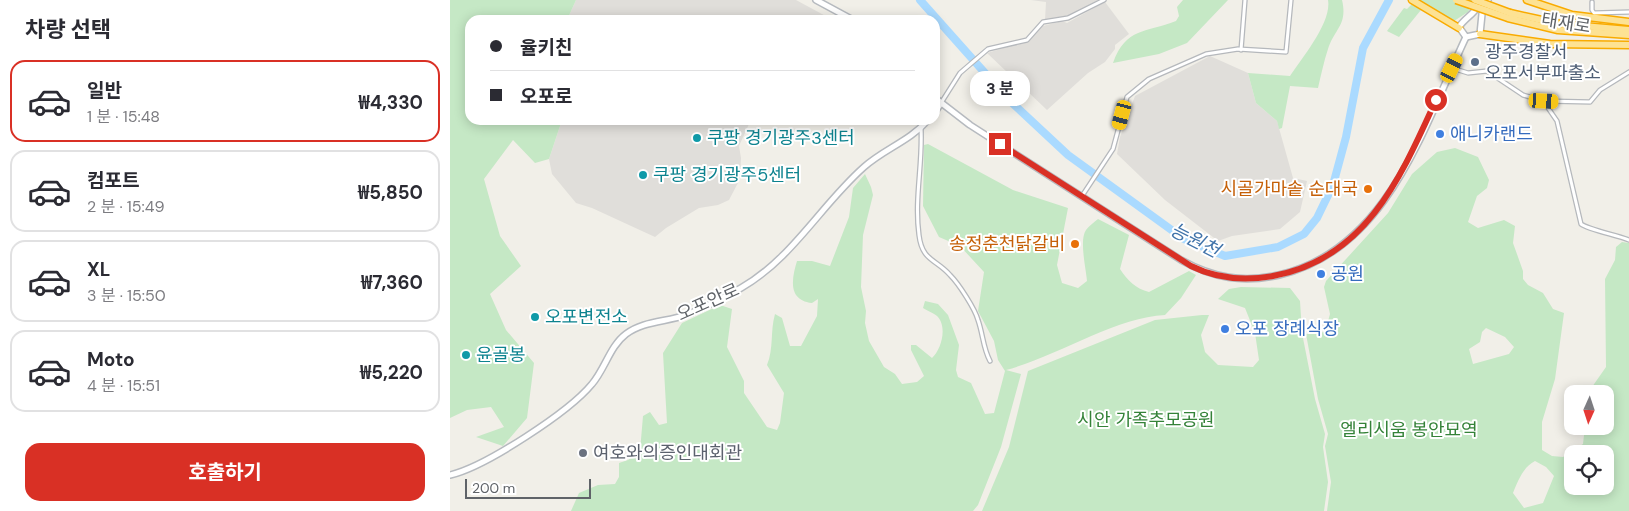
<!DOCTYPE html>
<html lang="ko">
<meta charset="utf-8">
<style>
:root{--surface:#fff;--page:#f2f2f3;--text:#2b2b33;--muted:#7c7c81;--line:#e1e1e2;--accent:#d93025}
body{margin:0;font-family:"DM Sans","Noto Sans KR",sans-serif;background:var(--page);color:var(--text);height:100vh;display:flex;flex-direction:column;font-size:19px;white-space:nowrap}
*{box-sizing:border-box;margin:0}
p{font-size:16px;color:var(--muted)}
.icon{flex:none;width:28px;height:28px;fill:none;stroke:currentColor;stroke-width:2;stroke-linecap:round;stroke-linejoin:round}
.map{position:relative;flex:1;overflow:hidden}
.sheet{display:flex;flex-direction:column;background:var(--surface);width:450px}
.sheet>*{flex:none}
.hud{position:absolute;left:15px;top:15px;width:475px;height:110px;border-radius:15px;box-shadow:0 2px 12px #0003;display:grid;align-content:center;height:110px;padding:0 25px;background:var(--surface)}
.needle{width:32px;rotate:183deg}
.fabs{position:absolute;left:1114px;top:385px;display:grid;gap:10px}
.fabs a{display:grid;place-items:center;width:50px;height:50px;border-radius:10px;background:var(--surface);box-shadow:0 2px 12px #0003;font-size:25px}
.scale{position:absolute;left:15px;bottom:12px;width:126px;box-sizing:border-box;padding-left:5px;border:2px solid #5f6368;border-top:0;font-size:14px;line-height:18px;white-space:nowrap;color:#5f6368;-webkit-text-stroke:4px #fff;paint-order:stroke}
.end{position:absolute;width:22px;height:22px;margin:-11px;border:6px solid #d93025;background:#fff;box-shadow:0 0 0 2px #fff}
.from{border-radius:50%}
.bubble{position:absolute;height:35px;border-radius:15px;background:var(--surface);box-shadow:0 2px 12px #0003;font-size:16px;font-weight:700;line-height:35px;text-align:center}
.car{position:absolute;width:15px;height:30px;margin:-15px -8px;border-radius:6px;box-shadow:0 0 4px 1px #0007;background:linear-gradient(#f5c518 24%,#345 0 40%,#f5c518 0 76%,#345 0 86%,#f5c518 0)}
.hud b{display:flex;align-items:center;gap:18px;height:48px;font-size:19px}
.hud b+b{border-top:1px solid var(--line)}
.hud i{width:12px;height:12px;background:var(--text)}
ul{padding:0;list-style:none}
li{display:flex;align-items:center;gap:15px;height:82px;margin:0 10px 8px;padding:0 15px;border:2px solid var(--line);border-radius:15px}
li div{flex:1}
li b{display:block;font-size:19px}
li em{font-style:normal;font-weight:700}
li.selected{border-color:var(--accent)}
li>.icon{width:45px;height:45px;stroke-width:1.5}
h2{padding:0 25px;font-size:22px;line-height:60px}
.button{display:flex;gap:10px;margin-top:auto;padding:10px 25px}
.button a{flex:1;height:58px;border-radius:15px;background:var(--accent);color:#fff;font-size:20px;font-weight:700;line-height:58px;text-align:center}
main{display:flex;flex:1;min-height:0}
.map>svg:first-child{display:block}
.industrial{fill:#e0deda}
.green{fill:#c5e8c5;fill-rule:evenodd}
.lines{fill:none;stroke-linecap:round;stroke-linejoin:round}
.river{stroke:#aadaff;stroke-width:8}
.street-casing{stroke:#b5b8bc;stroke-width:5.5}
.secondary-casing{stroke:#b6babf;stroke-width:8}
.highway-casing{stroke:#f9ab00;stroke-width:9}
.street{stroke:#fff;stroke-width:3}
.secondary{stroke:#fff;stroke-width:5}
.highway{stroke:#fde293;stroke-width:6}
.highway-bridge-casing{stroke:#f9ab00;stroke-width:9;stroke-linecap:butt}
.highway-bridge{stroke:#fde293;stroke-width:6}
.route{stroke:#d93025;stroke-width:6}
.service-dot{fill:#5c6f8a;stroke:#fff;stroke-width:2}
.shop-dot{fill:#3f7fe0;stroke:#fff;stroke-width:2}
.culture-dot{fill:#0f9aa8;stroke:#fff;stroke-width:2}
.food-dot{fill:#e8710a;stroke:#fff;stroke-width:2}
.worship-dot{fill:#6b7280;stroke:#fff;stroke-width:2}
.labels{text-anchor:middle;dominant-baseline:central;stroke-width:4;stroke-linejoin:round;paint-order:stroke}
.street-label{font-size:18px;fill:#5f6368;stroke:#fff}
.service-label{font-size:18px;fill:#4e5e75;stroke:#fff;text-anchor:start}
.shop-label{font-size:18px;fill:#366cbe;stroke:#fff;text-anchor:start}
.culture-label{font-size:18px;fill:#0d838f;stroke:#fff;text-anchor:start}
.food-label{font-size:18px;fill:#c56008;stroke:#fff;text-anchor:end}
.park-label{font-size:18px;fill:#348238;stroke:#fff}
.worship-label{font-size:18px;fill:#5b616d;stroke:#fff;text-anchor:start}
.water-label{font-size:19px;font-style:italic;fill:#4174aa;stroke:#fff}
</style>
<main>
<section class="sheet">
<h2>차량 선택</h2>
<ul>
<li class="selected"><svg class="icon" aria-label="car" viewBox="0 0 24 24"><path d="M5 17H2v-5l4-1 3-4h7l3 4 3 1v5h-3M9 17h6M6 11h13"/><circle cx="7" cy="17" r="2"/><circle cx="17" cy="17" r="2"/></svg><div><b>일반</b><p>1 분 · 15:48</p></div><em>₩4,330</em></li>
<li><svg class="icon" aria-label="car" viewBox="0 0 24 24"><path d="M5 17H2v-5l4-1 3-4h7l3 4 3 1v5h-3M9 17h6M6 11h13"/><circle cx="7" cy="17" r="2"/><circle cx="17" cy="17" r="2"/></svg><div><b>컴포트</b><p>2 분 · 15:49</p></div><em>₩5,850</em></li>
<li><svg class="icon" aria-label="car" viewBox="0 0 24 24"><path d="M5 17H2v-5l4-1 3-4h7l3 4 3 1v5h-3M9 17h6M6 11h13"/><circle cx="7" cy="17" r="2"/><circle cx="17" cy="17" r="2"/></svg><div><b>XL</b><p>3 분 · 15:50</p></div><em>₩7,360</em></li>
<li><svg class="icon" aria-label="car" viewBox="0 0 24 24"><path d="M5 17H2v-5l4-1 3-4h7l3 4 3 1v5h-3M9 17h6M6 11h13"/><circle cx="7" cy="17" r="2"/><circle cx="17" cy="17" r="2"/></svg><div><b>Moto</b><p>4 분 · 15:51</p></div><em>₩5,220</em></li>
</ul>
<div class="button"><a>호출하기</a></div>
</section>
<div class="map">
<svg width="1179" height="511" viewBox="0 0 1179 511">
<rect width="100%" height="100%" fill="#f1efe8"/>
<g class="industrial">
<polygon points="126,0 346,0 383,20 117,20"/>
<polygon points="581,0 648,0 619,16 597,20 595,20 596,2"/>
<polygon points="655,2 679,34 665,45 665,49 655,62 638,73 597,110 537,53 577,41 593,26 612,21 617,23"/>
<polygon points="760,56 798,73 806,103 827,121 843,178 857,181 850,212 830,229 782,236 768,241 715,200 667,154 670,137 685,96"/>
<polygon points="112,120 320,120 299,124 289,146 291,158 290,179 279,200 268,205 249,208 216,228 205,237 142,208 126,203 102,174 99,159"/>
</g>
<g class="green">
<polygon points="0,0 126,0 117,20 20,20 20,120 112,120 99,159 85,163 63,140 34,179 50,236 71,266 40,294 56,330 84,363 77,418 53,446 26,437 54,427 41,407 17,410 0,418"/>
<path d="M733 0H778L737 43 709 54 663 63C676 27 696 33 726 21L729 16 727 7Z"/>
<path d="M878 0H892C898 25 884 29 878 49 874 61 871 75 868 88L840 86 832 128 829 129 827 121 806 103 798 73 840 76C852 58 882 22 878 0Z"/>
<polygon points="966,0 1024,0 1018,12 1004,21 975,5 949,37 937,31 954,8 957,9"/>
<path d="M478 144 563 190 618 208 607 265 612 283 628 288 637 281C636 268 629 240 636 230 639 226 644 222 648 219L679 235 670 269C677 280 686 289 699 292L739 271 746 275 731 298 715 315C666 317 606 357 556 370L571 374 551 447 528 505 523 511H121L129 493 148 485 165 484 169 477V463L178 460 190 451 193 416 200 412 209 425 217 423 213 353 232 323 270 305 282 309 277 347 294 381V393L317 427 327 430 330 423 334 393 317 365C324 348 320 331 325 314L332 318 340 346H351L367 316 368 299 362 303C337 300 342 278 347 261H362L380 266 399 217 403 188 415 174 421 187 423 195 413 235 411 287 416 311 415 323 419 341 434 367 445 374 452 384 467 382 474 376 461 350V345H466L482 358C491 350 498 327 487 316 484 313 477 311 473 308L475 301 488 304 498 315 509 345 506 370 508 377 521 383 535 414 544 413 555 371 548 360 544 341 528 311 534 272 510 246 489 237 473 206 474 145Z"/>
<path d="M1005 148 1028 157 1039 180 1037 188 1027 196 1018 222 1028 228 1054 220 1065 226 1063 243 1073 271V279L1078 285 1093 293 1103 309 1114 313 1105 379 1092 422V450L1102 456 1113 457 1133 444 1135 426H1155V394H1142V387L1156 367 1155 279 1165 260 1166 247 1172 242 1179 243V511H877L881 482 875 446 878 434 868 399 856 334 875 332 880 314 874 287 876 281 938 213 962 174 987 152ZM1036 328 1055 337 1064 347 1059 354 1023 364 1019 349 1030 342 1032 332ZM1122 454H1155V486H1122ZM1085 461 1096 467 1104 476 1093 503 1074 508 1063 493C1068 481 1073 467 1085 461Z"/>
<polygon points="791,287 840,288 850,301 852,333 865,399 875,434 873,447 878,482 874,511 532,511 559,447 578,371 705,320 752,315 759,315 751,335 755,352 768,365 803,367 809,360 805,333 795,308 768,299 779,289"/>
</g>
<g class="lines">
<polyline class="river" points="470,0 559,100 618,155 734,239 775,256 828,247 854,234 867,218 883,185 896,137 913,48 939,0"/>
<defs>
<g id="street">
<polyline points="1142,2 1142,10 1144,13 1179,12"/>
<polyline points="791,50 795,0"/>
<polyline points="1002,68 1018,73 1037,71 1073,95 1094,101 1140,102 1150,90 1179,72"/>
<path d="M1094 102 1107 121 1131 224C1139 230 1167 235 1179 240"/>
<polyline points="491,103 510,73 538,49 577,40 593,22 618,18 654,0"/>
<path d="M471 128C473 164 464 199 469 235 472 261 486 259 500 275 509 284 525 309 528 320 533 334 533 348 540 361"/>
<polyline points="632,196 663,149 677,97 699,79 756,54 788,49 836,52 841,0"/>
</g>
<g id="secondary">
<polyline points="366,0 403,20"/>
<polyline points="1016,37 1030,34 1032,14 1038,0"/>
<path d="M1016 37 1009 27C1015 18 1023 15 1028 6"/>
<path d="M485 98 520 125 731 260C763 278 793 283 829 275 938 250 974 126 1016 37"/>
<polyline points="485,112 491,103"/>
<path d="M0 475C35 467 119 412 142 384 155 369 160 346 176 334 193 321 216 322 236 315 255 308 273 298 291 288 342 259 371 205 414 167 434 149 460 141 478 120"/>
</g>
<g id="highway">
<polyline points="962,0 1009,28"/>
<polyline points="1077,0 1122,15 1179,22"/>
<polyline points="1060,13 1110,24 1179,30"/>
<polyline points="1058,18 1108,30 1179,35"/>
<polyline points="1030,34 1100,44 1179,45"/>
</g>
</defs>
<use href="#street" class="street-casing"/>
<use href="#secondary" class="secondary-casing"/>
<use href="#highway" class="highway-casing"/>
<use href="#street" class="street"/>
<use href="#secondary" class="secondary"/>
<use href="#highway" class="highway"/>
<defs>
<g id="highway-bridge">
<polyline points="1006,0 1058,18"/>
<polyline points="1025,0 1060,13"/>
</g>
</defs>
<use href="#highway-bridge" class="highway-bridge-casing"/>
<use href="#highway-bridge" class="highway-bridge"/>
</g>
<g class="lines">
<path class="route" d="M550 144 741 266C767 279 794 281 823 276 916 259 951 177 986 100"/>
</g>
<circle class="service-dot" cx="1025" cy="62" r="5"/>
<g class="shop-dot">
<circle cx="990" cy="134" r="5"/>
<circle cx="871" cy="274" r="5"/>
<circle cx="775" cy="329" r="5"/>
</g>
<g class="culture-dot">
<circle cx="247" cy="138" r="5"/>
<circle cx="193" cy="175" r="5"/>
<circle cx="85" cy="317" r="5"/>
<circle cx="16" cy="355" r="5"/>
</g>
<g class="food-dot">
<circle cx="918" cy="189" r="5"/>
<circle cx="625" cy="244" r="5"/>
</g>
<circle class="worship-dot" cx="133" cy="453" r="5"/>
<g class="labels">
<g class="street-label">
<text transform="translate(1116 23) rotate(9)">태재로</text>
<text transform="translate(258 302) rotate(-24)">오포안로</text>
</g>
<g class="service-label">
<text x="1035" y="52">광주경찰서<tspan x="1035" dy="21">오포서부파출소</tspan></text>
</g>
<g class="shop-label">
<text x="1000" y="134">애니카랜드</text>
<text x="881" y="274">공원</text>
<text x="785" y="329">오포 장례식장</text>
</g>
<g class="culture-label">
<text x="257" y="138">쿠팡 경기광주3센터</text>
<text x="203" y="175">쿠팡 경기광주5센터</text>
<text x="95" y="317">오포변전소</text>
<text x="26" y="355">윤골봉</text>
</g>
<g class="food-label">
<text x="908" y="189">시골가마솥 순대국</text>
<text x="615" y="244">송정춘천닭갈비</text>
</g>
<g class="park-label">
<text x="696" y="420">시안 가족추모공원</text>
<text x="959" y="430">엘리시움 봉안묘역</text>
</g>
<g class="worship-label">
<text x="143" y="453">여호와의증인대회관</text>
</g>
<g class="water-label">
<text transform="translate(745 240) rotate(27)">능원천</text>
</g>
</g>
</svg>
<div class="fabs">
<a><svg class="needle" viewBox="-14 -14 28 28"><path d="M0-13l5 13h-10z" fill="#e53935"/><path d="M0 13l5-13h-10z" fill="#7c7c81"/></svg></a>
<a><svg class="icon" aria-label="locate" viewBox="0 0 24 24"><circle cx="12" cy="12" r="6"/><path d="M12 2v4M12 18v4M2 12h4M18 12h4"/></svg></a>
</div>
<div class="scale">200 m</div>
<i class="end from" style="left:986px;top:100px"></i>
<i class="end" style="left:550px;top:144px"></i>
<div class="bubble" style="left:520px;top:71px;width:60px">3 분</div>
<i class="car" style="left:1002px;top:68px;rotate:26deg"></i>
<i class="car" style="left:1094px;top:101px;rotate:93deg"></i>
<i class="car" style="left:672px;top:115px;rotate:195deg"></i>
<div class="hud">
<b><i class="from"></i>율키친</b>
<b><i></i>오포로</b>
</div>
</div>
</main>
